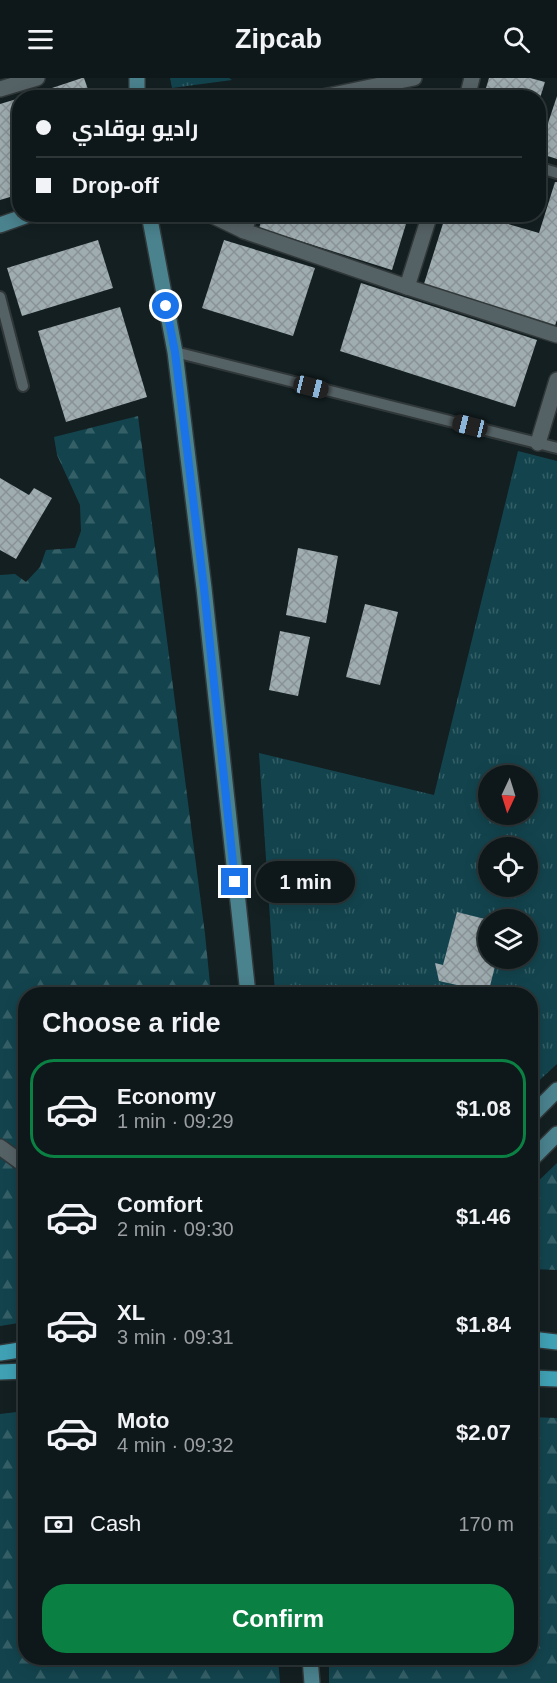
<!DOCTYPE html>
<meta charset="utf-8">
<style>
:root{--surface:#0e1719;--page:#172022;--text:#f1f3f6;--muted:#9b9fa2;--line:#2e3638;--accent:#0b8043}
body{margin:0;font-family:Arial,Cairo,sans-serif;background:var(--page);color:var(--text);height:100vh;display:flex;flex-direction:column;font-size:22px;white-space:nowrap}
*{box-sizing:border-box;margin:0}
p{font-size:20px;color:var(--muted)}
.icon{flex:none;width:33px;height:33px;fill:none;stroke:currentColor;stroke-width:2;stroke-linecap:round;stroke-linejoin:round}
.map{position:relative;flex:1;overflow:hidden}
.sheet{position:absolute;left:18px;top:909px;width:520px;height:678px;display:flex;flex-direction:column;background:var(--surface);border-radius:24px;box-shadow:0 3px 15px #0003,0 0 0 2px var(--line)}
.sheet>*{flex:none}
.top-card{position:absolute;left:12px;top:12px;width:534px;height:132px;border-radius:24px;box-shadow:0 3px 15px #0003,0 0 0 2px var(--line);display:grid;align-content:center;height:132px;padding:0 24px;background:var(--surface)}
.needle{width:39px;rotate:184deg}
.buttons{position:absolute;left:478px;top:687px;display:grid;gap:12px}
.buttons a{display:grid;place-items:center;width:60px;height:60px;border-radius:50%;background:var(--surface);box-shadow:0 3px 15px #0003,0 0 0 2px var(--line);font-size:30px}
.end{position:absolute;width:27px;height:27px;margin:-14px;border:8px solid #1a73e8;background:#fff;box-shadow:0 0 0 3px #fff}
.from{border-radius:50%}
.bubble{position:absolute;height:42px;border-radius:21px;background:var(--surface);box-shadow:0 3px 15px #0003,0 0 0 2px var(--line);font-size:20px;font-weight:600;line-height:42px;text-align:center}
.car{position:absolute;width:18px;height:36px;margin:-18px -9px;border-radius:8px;box-shadow:0 0 4px 2px #0007;background:linear-gradient(#222 24%,#8ab4d8 0 40%,#222 0 76%,#8ab4d8 0 86%,#222 0)}
.top-card b{display:flex;align-items:center;gap:21px;height:57px;font-size:22px}
.top-card b+b{border-top:2px solid var(--line)}
.top-card i{width:15px;height:15px;background:var(--text)}
ul{padding:0;list-style:none}
li{display:flex;align-items:center;gap:18px;height:99px;margin:0 12px 9px;padding:0 12px;border:3px solid transparent;border-radius:24px}
li div{flex:1}
li b{display:block;font-size:22px}
li em{font-style:normal;font-weight:600}
li.active{border-color:var(--accent)}
li>.icon{width:54px;height:54px;stroke-width:1.5}
h2{padding:0 24px;font-size:27px;line-height:72px}
.pay{display:flex;align-items:center;gap:15px;height:66px;padding:0 24px;font-size:22px}
.pay p{margin-inline-start:auto}
.action{display:flex;gap:12px;margin-top:auto;padding:12px 24px}
.action a{flex:1;height:69px;border-radius:24px;background:var(--accent);color:#fff;font-size:24px;font-weight:600;line-height:69px;text-align:center}
header{display:flex;justify-content:space-between;align-items:center;height:78px;padding:0 24px;background:var(--surface);font-size:27px;font-weight:600}
.map>svg:first-child{display:block}
.grass{fill:url(#grass-tufts);fill-rule:evenodd}
.forest{fill:url(#forest-firs)}
.building{fill:url(#building-cross-hatch)}
.lines{fill:none;stroke-linecap:round;stroke-linejoin:round}
.lane-casing{stroke:#31383a;stroke-width:14}
.street-casing{stroke:#31383a;stroke-width:18}
.secondary-casing{stroke:#31383a;stroke-width:18}
.primary-casing{stroke:#31383a;stroke-width:18}
.lane{stroke:#556265;stroke-width:10}
.street{stroke:#556265;stroke-width:15}
.secondary{stroke:#4a828d;stroke-width:15}
.primary{stroke:#40a1b5;stroke-width:15}
.route{stroke:#1a73e8;stroke-width:8}
</style>
<header><svg class="icon" aria-label="menu" viewBox="0 0 24 24"><path d="M4 6h16M4 12h16M4 18h16"/></svg>Zipcab<svg class="icon" aria-label="search" viewBox="0 0 24 24"><circle cx="10" cy="10" r="6"/><path d="M15 15l6 6"/></svg></header>
<div class="map">
<svg width="557" height="1605" viewBox="0 0 557 1605">
<defs>
<pattern id="grass-tufts" width="24" height="20" patternUnits="userSpaceOnUse" patternTransform="scale(1.5)"><rect width="24" height="20" fill="#13444e"/><path d="M3 7l-1-3M5 7V3M7 7l1-3M15 17l-1-3M17 17v-4M19 17l1-3" fill="none" stroke="#355f67"/></pattern>
<pattern id="forest-firs" width="22" height="20" patternUnits="userSpaceOnUse" patternTransform="scale(1.5)"><rect width="22" height="20" fill="#13444e"/><path d="M5 1l3.5 6h-7zM16 11l3.5 6h-7z" fill="#355f67"/></pattern>
<pattern id="building-cross-hatch" width="8" height="8" patternUnits="userSpaceOnUse" patternTransform="scale(1.5)"><rect width="8" height="8" fill="#9fadb1"/><path d="M0 0l8 8M0 8l8-8" fill="none" stroke="#889296"/></pattern>
</defs>
<rect width="100%" height="100%" fill="#131f21"/>
<g class="grass">
<polygon points="170,0 229,0 232,2 172,10"/>
<path d="M518 373 557 383V986L531 1010V916H275L259 675 434 717ZM489 698H528V736H489ZM489 770H528V808H489ZM489 842H528V880H489Z"/>
</g>
<g class="forest">
<polygon points="138,338 205,856 211,916 26,916 25,1244 0,1248 0,497 15,496 26,504 40,489 46,472 75,470 81,453 80,427 57,377 54,359"/>
<polygon points="557,1085 557,1192 531,1191 531,1110"/>
<polygon points="25,1333 26,1580 278,1580 280,1605 0,1605 0,1336"/>
<polygon points="531,1339 557,1340 557,1605 329,1605 329,1580 531,1580"/>
</g>
<g class="building">
<polygon points="82,0 84,0 91,20 22,20"/>
<polygon points="489,0 530,0 545,4 540,20 483,20"/>
<polygon points="557,18 557,81 538,75"/>
<polygon points="20,20 20,116 0,122 0,26"/>
<polygon points="555,104 557,104 557,242 554,250 423,209 446,136 508,136 505,145 539,155"/>
<polygon points="264,136 409,136 392,192 259,150"/>
<polygon points="98,162 113,210 22,238 7,190"/>
<polygon points="224,162 315,190 293,258 202,230"/>
<polygon points="361,205 537,262 515,329 340,273"/>
<polygon points="120,229 147,319 66,344 38,253"/>
<polygon points="0,400 29,417 34,410 52,420 16,481 0,472"/>
<polygon points="298,470 338,478 326,545 286,537"/>
<polygon points="365,526 398,534 380,607 346,599"/>
<polygon points="280,553 310,559 298,618 269,612"/>
<polygon points="457,834 489,842 489,880 497,880 488,916 474,912 473,916 454,916 457,907 439,903 435,885 443,887"/>
</g>
<g class="lines">
<defs>
<g id="lane">
<polyline points="538,89 557,95"/>
<polyline points="0,219 23,308"/>
<polyline points="175,274 557,370"/>
</g>
<g id="street">
<polyline points="0,11 37,0"/>
<polyline points="318,20 414,0"/>
<polyline points="467,20 472,0"/>
<polyline points="209,136 244,153 407,209 557,257"/>
<polyline points="244,153 250,136"/>
<polyline points="407,209 430,136"/>
<polyline points="538,365 557,302"/>
<polyline points="0,1069 26,1088"/>
</g>
<g id="secondary">
<polyline points="137,0 137,20"/>
<polyline points="149,136 175,274 204,510 248,916"/>
<polyline points="0,147 31,136"/>
<polyline points="531,1038 557,1012"/>
<polyline points="531,1082 557,1056"/>
<polyline points="310,1580 312,1605"/>
</g>
<g id="primary">
<polyline points="531,1261 557,1264"/>
<polyline points="0,1275 26,1271"/>
<polyline points="0,1294 26,1293"/>
<polyline points="531,1300 557,1301"/>
</g>
</defs>
<use href="#lane" class="lane-casing"/>
<use href="#street" class="street-casing"/>
<use href="#secondary" class="secondary-casing"/>
<use href="#primary" class="primary-casing"/>
<use href="#lane" class="lane"/>
<use href="#street" class="street"/>
<use href="#secondary" class="secondary"/>
<use href="#primary" class="primary"/>
</g>
<g class="lines">
<polyline class="route" points="166,228 175,274 204,510 235,804"/>
</g>
</svg>
<div class="buttons">
<a><svg class="needle" viewBox="-14 -14 28 28"><path d="M0-13l5 13h-10z" fill="#e53935"/><path d="M0 13l5-13h-10z" fill="#9b9fa2"/></svg></a>
<a><svg class="icon" aria-label="locate" viewBox="0 0 24 24"><circle cx="12" cy="12" r="6"/><path d="M12 2v4M12 18v4M2 12h4M18 12h4"/></svg></a>
<a><svg class="icon" aria-label="layers" viewBox="0 0 24 24"><path d="M12 4l9 5-9 5-9-5zM3 14l9 5 9-5"/></svg></a>
</div>
<i class="end from" style="left:166px;top:228px"></i>
<i class="end" style="left:235px;top:804px"></i>
<div class="bubble" style="left:256px;top:783px;width:99px">1 min</div>
<i class="car" style="left:311px;top:309px;rotate:104deg"></i>
<i class="car" style="left:470px;top:348px;rotate:284deg"></i>
<div class="top-card">
<b><i class="from"></i>راديو بوقادي</b>
<b><i></i>Drop-off</b>
</div>
<section class="sheet">
<h2>Choose a ride</h2>
<ul>
<li class="active"><svg class="icon" aria-label="car" viewBox="0 0 24 24"><path d="M5 17H2v-5l4-1 3-4h7l3 4 3 1v5h-3M9 17h6M6 11h13"/><circle cx="7" cy="17" r="2"/><circle cx="17" cy="17" r="2"/></svg><div><b>Economy</b><p>1 min · 09:29</p></div><em>$1.08</em></li>
<li><svg class="icon" aria-label="car" viewBox="0 0 24 24"><path d="M5 17H2v-5l4-1 3-4h7l3 4 3 1v5h-3M9 17h6M6 11h13"/><circle cx="7" cy="17" r="2"/><circle cx="17" cy="17" r="2"/></svg><div><b>Comfort</b><p>2 min · 09:30</p></div><em>$1.46</em></li>
<li><svg class="icon" aria-label="car" viewBox="0 0 24 24"><path d="M5 17H2v-5l4-1 3-4h7l3 4 3 1v5h-3M9 17h6M6 11h13"/><circle cx="7" cy="17" r="2"/><circle cx="17" cy="17" r="2"/></svg><div><b>XL</b><p>3 min · 09:31</p></div><em>$1.84</em></li>
<li><svg class="icon" aria-label="car" viewBox="0 0 24 24"><path d="M5 17H2v-5l4-1 3-4h7l3 4 3 1v5h-3M9 17h6M6 11h13"/><circle cx="7" cy="17" r="2"/><circle cx="17" cy="17" r="2"/></svg><div><b>Moto</b><p>4 min · 09:32</p></div><em>$2.07</em></li>
</ul>
<div class="pay"><svg class="icon" aria-label="cash" viewBox="0 0 24 24"><path d="M3 7h18v10H3z"/><circle cx="12" cy="12" r="2"/></svg>Cash<p>170 m</p></div>
<div class="action"><a>Confirm</a></div>
</section>
</div>
